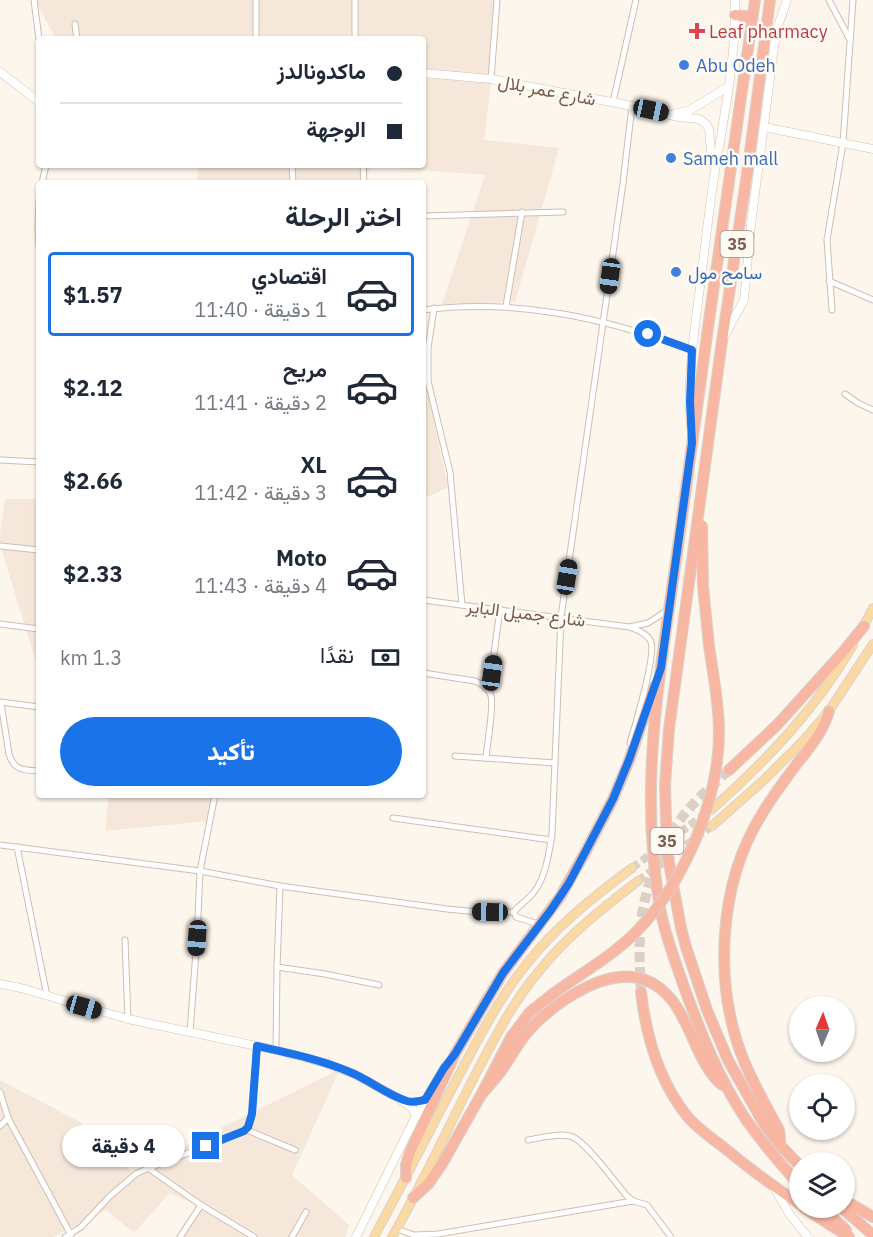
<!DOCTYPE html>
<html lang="ar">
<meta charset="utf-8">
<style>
:root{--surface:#fff;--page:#f2f2f3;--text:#1f2937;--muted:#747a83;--line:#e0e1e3;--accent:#1a73e8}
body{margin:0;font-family:"IBM Plex Sans",Vazirmatn,sans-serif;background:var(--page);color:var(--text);direction:rtl;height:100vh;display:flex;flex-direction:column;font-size:22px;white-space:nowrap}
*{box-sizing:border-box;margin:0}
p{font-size:20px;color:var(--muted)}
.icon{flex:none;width:33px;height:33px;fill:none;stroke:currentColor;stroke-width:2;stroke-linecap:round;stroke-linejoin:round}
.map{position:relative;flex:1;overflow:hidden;direction:ltr}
.drawer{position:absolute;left:36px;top:180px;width:390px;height:618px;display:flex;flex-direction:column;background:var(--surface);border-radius:6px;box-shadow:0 2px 4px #0004;direction:rtl}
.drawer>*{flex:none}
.guide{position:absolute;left:36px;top:36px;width:390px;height:132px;border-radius:6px;box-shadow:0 2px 4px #0004;direction:rtl;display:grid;align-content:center;height:132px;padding:0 24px;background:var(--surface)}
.needle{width:39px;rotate:2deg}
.tools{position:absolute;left:789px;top:996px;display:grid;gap:12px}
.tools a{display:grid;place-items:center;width:66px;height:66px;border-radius:50%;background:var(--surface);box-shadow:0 2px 4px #0004;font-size:30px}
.end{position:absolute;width:27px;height:27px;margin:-14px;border:8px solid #1a73e8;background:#fff;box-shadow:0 0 0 3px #fff}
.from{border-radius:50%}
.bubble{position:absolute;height:42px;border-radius:21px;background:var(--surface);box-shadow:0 2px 4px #0004;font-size:20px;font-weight:800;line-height:42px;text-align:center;direction:rtl}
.car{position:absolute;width:18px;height:36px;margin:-18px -9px;border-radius:8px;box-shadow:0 0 4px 2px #0007;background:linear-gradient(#222 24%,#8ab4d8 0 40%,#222 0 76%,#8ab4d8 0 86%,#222 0)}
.guide b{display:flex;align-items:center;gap:21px;height:57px;font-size:22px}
.guide b+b{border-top:2px solid var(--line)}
.guide i{width:15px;height:15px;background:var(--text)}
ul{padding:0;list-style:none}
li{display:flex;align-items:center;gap:18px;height:84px;margin:0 12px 9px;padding:0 12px;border:3px solid transparent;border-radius:6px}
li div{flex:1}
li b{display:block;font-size:22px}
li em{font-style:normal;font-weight:800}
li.active{border-color:var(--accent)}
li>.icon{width:54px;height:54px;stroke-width:1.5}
h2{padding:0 24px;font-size:27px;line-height:72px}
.pay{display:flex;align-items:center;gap:15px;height:66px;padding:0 24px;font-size:22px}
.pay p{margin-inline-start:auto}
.action{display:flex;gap:12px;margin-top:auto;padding:12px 24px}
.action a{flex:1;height:69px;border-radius:36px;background:var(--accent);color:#fff;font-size:24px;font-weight:800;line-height:69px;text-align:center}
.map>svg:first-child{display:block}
.residential{fill:#f5e8da}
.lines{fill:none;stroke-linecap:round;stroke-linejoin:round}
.primary-tunnel{stroke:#dcd0c4;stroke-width:8;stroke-dasharray:8 4;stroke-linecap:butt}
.highway-tunnel{stroke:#dcd0c4;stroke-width:10;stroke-dasharray:10 5;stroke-linecap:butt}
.street-casing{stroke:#d1beb0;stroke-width:7}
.secondary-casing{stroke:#d6c0b0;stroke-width:9}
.primary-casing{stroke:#dad1cd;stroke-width:10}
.highway-casing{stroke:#dad1cd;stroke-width:12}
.street{stroke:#fff;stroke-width:5}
.secondary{stroke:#fff;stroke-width:8}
.primary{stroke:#fbd9a5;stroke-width:8}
.highway{stroke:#f7b7a3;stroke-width:10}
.highway-bridge-casing{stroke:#dad1cd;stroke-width:12;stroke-linecap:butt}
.highway-bridge{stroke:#f7b7a3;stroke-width:10}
.route{stroke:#1a73e8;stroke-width:8}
.health-dot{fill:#e0444e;stroke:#fffaf3;stroke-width:2}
.shop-dot{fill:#3f7fe0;stroke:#fffaf3;stroke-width:2}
.labels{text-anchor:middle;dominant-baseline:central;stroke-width:5;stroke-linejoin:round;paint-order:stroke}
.shield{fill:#fffaf3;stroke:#a28b7f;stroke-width:1.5}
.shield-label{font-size:16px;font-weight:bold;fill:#7a5c4d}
.health-label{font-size:18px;fill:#be3a42;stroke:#fffaf3;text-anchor:start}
.shop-label{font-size:18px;fill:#366cbe;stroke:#fffaf3;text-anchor:start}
.street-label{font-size:18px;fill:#7a5c4d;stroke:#fffaf3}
</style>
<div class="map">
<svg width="873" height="1237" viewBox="0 0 873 1237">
<rect width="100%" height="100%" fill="#fdf6ec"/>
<g class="residential">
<polygon points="35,0 496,0 498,27 484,140 559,148 515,302 442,304 485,175 370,166 365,183 197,183 198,165 423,165 423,39 56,39"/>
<polygon points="423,383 426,383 448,487 423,499"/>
<polygon points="5,499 39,499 39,662 35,658 0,545 0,534"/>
<polygon points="109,795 212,795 208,821 105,831"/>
<polygon points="340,1069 292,1175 349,1225 345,1237 177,1237 198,1206 170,1193 134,1233 106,1210 53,1237 0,1237 0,1080 80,1122 132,1172"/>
</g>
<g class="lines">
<g class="primary-tunnel">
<polyline points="632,868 705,814"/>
<polyline points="638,881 712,826"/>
</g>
<path class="highway-tunnel" d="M641 992C640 972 639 952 640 932 643 892 658 848 683 816 696 799 713 785 729 770"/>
<defs>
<g id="street">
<polyline points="34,0 39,39"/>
<polyline points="829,0 849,38"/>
<polyline points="75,24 77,39"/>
<polyline points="256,39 256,0"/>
<polyline points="355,39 355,0"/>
<polyline points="491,79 497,0"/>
<polyline points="613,102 636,0"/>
<polyline points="292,165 293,183"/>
<polyline points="363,165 364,183"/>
<polyline points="42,183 46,165"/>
<polyline points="39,200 38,228 39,245"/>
<polyline points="423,216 563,212"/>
<polyline points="829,281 873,300"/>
<polyline points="506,306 522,212"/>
<polyline points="434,308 428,348 428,381 450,472 462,605"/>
<path d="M423 310C516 298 605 318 692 350"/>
<polyline points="832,310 827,240 843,143 853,0"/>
<polyline points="845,394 858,403 873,410"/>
<polyline points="0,460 39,462"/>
<polyline points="0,546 39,550"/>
<path d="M423 600 629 627C637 630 647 633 651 642 656 656 635 726 630 743"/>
<polyline points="0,624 39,629"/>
<polyline points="630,627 648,623 668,610"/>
<path d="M423 673 475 681C482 684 489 688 491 696 494 707 487 745 486 758"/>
<polyline points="489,691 500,609"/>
<polyline points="0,702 39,707"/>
<path d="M1 703 9 754C14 771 24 770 39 771"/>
<polyline points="455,756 555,763"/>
<polyline points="393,818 551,840"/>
<polyline points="0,845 200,871 280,886 277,967 325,974 379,985"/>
<polyline points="17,847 47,996"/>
<polyline points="280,886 447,909 478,912 514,912"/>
<path d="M538 924 516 917 514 912C519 905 528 900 534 892 546 877 549 852 552 834L561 617 623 183 632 106"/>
<polyline points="125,940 128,1019"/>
<polyline points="190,1032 197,938 200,871 215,795"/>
<polyline points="276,1050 277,967"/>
<polyline points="0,1092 8,1118 71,1235"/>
<polyline points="0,1126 8,1118"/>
<polyline points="247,1130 295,1150"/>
<path d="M528 1140C541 1138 557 1133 570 1136 585 1140 615 1182 626 1195L633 1201 647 1205 671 1237"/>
<polyline points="148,1168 201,1205 254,1237"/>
<polyline points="397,1229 414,1235 438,1234 633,1201"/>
<polyline points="65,1237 81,1227 110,1196 137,1173 247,1130 250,1124 252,1114 257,1046"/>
<polyline points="180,1237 201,1205"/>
<polyline points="292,1237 306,1212"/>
</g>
<g id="secondary">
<polyline points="0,72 39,102"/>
<polyline points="423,73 491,79 632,106 679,117 699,119 706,124 709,129 711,151 718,156"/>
<polyline points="674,114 690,110 728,87"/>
<polyline points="764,127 873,149"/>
<polyline points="725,335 744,300 751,224 775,40 777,29 787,0"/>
<path d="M691 427C687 383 693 339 699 295 705 250 709 204 717 159 726 107 736 53 735 0"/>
<polyline points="0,984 21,988 128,1019 276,1050 325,1063 354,1074 398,1098 412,1108 416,1116"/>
<polyline points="773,1186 790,1215 808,1237"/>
<polyline points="356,1237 416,1116 446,1064"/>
</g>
<g id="primary">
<polyline points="861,631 873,608"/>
<path d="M711 810C766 761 816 709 853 645"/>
<polyline points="712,826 764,780 804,740 829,711 873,644"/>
<path d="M374 1237C402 1185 429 1132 457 1079 477 1041 498 1000 525 966 555 927 593 897 632 868"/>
<path d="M392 1237C425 1180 451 1120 482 1062 499 1030 516 998 540 970 568 935 603 908 638 881"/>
</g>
<g id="highway">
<path d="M755 0C729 180 703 359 679 539 665 643 644 747 653 852 655 872 657 893 661 913 666 937 675 961 683 984 700 1031 718 1077 745 1118 761 1142 781 1164 800 1186"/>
<polyline points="770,0 748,167 722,341 669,729 665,785 667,852 681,928 686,947 707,1010 728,1060 764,1124 780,1145 800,1166"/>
<polyline points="735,15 752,17"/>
<polyline points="702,526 703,586 709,646"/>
<polyline points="729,770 777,725 843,652 864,626"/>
<path d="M641 992C646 1036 659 1081 687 1116 697 1128 710 1137 722 1146 747 1167 773 1186 800 1204"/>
<path d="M481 1095C489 1086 497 1077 504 1067 513 1053 521 1038 533 1026 540 1018 549 1012 557 1005 592 980 638 959 671 999 691 1023 698 1065 722 1085"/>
<path d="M780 1145V1137L779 1130C767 1108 754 1085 744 1061 713 985 718 884 762 814 772 797 784 781 796 765 809 748 823 733 829 711"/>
<polyline points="406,1178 406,1165 410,1152 455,1054 485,1003 503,973 560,897 586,851 613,799 629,761 654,687"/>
<polyline points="413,1198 429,1183 442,1164 481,1095 511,1037 530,1012 554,993"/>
<polyline points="844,1200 873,1217"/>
<polyline points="804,1208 849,1237"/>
<polyline points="822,1208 846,1230"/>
<polyline points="842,1208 873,1235"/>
</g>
</defs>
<use href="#street" class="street-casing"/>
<use href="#secondary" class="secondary-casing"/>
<use href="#primary" class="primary-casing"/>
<use href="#highway" class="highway-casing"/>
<use href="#street" class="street"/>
<use href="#secondary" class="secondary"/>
<use href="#primary" class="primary"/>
<use href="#highway" class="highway"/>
<defs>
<path id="highway-bridge" d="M554 993C582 973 614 955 638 930 685 881 719 800 719 732 719 703 713 674 709 646"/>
</defs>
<use href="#highway-bridge" class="highway-bridge-casing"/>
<use href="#highway-bridge" class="highway-bridge"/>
</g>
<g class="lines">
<path class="route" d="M206 1146 244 1131 248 1127 252 1114 257 1046C289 1053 322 1060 352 1073 371 1081 387 1095 407 1101 414 1103 418 1101 425 1100L444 1068 455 1054 503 973 551 910 569 883 613 799 629 760 661 668 692 443 690 402 692 350 648 334"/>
</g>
<path class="health-dot" d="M694 22h6v6h6v6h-6v6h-6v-6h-6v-6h6z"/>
<g class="shop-dot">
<circle cx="684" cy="65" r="6"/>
<circle cx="671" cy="158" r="6"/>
<circle cx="676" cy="272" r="6"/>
</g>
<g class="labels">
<g class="shield">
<rect x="720.5" y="231" width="33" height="26" rx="4.5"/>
<rect x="650.5" y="828" width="33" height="26" rx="4.5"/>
</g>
<g class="shield-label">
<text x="737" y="244">35</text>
<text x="667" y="841">35</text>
</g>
<g class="health-label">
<text x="709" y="31">Leaf pharmacy</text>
</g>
<g class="shop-label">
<text x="696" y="65">Abu Odeh</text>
<text x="683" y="158">Sameh mall</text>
<text x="688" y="272">سامح مول</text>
</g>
<g class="street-label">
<text transform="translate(547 90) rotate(11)">شارع عمر بلال</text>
<text transform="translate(526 613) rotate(7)">شارع جميل الباير</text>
</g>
</g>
</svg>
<div class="tools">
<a><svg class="needle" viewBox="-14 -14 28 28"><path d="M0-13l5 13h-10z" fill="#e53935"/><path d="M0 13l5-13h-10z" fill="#747a83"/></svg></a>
<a><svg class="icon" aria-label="locate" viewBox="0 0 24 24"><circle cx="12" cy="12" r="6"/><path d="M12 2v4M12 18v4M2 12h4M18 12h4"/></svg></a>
<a><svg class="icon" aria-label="layers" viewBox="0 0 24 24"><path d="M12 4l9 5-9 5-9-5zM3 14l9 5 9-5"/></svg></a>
</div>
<i class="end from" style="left:648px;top:334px"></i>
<i class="end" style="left:206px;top:1146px"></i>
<div class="bubble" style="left:62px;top:1125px;width:123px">4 دقيقة</div>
<i class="car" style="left:651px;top:110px;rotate:102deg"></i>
<i class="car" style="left:610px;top:276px;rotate:188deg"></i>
<i class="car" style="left:567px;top:577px;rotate:9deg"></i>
<i class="car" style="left:492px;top:673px;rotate:8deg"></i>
<i class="car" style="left:490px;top:912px;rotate:271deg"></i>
<i class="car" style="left:197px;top:938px;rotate:184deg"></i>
<i class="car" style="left:84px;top:1007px;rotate:106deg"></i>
<div class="guide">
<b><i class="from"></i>ماكدونالدز</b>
<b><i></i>الوجهة</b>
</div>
<section class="drawer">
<h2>اختر الرحلة</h2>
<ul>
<li class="active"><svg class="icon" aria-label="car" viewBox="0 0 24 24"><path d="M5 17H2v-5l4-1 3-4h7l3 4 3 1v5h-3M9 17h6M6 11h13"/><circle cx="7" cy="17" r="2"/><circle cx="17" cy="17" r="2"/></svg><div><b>اقتصادي</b><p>1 دقيقة · 11:40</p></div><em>$1.57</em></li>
<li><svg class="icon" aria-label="car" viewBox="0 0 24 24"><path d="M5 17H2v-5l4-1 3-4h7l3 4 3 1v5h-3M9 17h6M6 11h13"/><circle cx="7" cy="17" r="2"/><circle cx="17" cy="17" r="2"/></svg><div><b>مريح</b><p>2 دقيقة · 11:41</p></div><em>$2.12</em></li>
<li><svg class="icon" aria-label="car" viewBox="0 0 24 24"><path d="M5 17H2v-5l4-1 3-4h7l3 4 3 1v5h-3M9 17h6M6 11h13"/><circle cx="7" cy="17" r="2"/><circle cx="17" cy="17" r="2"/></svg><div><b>XL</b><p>3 دقيقة · 11:42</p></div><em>$2.66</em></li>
<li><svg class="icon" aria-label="car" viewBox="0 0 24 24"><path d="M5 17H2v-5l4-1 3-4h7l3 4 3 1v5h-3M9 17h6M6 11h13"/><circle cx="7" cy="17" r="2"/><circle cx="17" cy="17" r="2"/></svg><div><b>Moto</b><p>4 دقيقة · 11:43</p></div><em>$2.33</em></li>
</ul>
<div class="pay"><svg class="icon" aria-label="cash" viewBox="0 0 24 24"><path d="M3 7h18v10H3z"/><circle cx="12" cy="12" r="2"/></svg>نقدًا<p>1.3 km</p></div>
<div class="action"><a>تأكيد</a></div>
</section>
</div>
